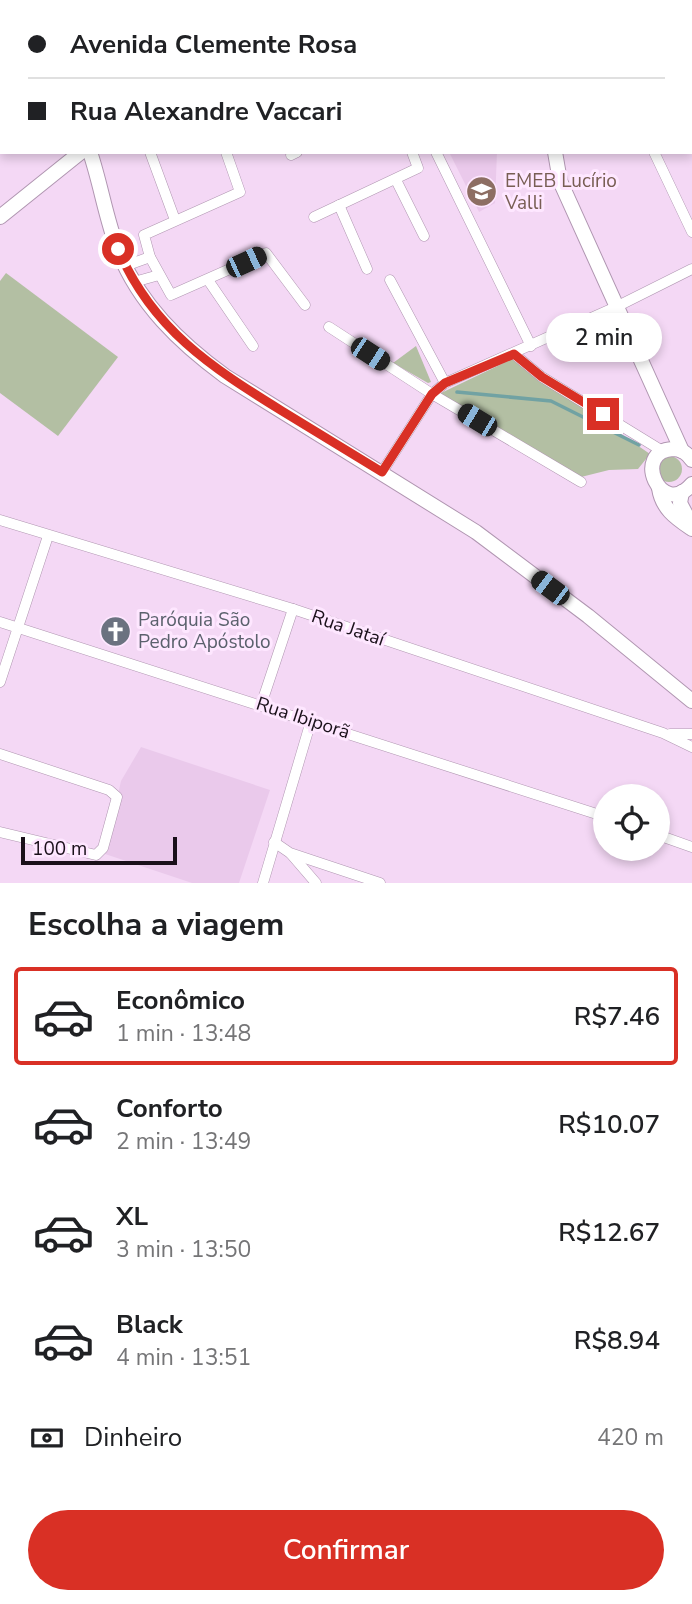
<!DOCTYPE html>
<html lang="pt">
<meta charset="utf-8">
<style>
:root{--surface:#fff;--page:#f2f2f2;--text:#202124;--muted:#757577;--line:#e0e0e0;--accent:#d93025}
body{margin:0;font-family:"Nunito Sans",sans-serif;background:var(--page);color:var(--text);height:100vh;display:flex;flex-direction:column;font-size:26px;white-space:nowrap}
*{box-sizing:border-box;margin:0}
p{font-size:23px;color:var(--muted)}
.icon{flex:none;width:38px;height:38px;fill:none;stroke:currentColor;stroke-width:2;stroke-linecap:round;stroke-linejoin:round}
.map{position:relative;height:883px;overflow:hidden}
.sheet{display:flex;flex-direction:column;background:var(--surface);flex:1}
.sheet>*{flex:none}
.guide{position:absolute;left:0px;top:0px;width:693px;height:154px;box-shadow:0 4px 10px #0003;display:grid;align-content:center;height:154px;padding:0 28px;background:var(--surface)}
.buttons{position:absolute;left:593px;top:784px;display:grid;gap:14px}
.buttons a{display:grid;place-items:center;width:77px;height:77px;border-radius:50%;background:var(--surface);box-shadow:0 4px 10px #0003;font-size:35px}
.scale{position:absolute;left:21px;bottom:18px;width:156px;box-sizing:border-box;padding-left:7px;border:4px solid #1a101a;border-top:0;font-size:19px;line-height:24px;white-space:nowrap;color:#1a101a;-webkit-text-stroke:5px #fee7ff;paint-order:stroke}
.end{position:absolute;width:32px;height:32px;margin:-16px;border:9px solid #d93025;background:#fff;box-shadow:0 0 0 4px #fff}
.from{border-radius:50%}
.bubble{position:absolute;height:49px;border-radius:24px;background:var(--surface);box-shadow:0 4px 10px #0003;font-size:23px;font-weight:600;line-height:49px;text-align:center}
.car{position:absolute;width:21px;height:42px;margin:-21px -10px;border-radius:9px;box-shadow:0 0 5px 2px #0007;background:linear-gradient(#222 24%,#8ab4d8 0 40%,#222 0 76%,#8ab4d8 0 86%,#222 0)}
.guide b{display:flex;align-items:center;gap:24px;height:66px;font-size:26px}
.guide b+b{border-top:2px solid var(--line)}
.guide i{width:18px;height:18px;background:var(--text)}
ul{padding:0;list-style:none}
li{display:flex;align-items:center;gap:21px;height:98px;margin:0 14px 10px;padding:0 14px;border:4px solid transparent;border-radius:7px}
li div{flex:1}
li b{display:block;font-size:26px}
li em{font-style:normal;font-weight:600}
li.on{border-color:var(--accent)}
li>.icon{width:63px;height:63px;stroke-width:1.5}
h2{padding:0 28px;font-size:32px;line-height:84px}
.pay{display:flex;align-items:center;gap:18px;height:77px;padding:0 28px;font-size:26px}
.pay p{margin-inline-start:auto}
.button{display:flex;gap:14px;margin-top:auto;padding:14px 28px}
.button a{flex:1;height:80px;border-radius:42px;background:var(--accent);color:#fff;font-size:28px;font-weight:600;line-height:80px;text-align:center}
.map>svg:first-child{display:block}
.built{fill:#eac9eb}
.green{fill:#b3bfa3}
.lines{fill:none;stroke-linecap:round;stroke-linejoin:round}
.stream{stroke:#71a2a3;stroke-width:3.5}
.street-casing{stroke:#b096b1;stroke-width:11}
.secondary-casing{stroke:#b096b1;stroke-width:16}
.highway-casing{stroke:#b096b1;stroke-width:19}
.street{stroke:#fff;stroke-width:10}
.secondary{stroke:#fff;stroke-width:14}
.highway{stroke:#fff;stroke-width:18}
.route{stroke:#d93025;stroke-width:9}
.labels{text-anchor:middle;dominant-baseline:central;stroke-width:6;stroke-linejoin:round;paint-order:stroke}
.education-label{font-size:19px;fill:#785e54;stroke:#fee7ff;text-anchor:start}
.worship-label{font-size:19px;fill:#5b616d;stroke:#fee7ff;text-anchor:start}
.street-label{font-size:19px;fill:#1a101a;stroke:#fee7ff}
</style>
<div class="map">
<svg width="692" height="883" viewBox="0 0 692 883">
<rect width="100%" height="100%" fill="#f4d8f5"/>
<g class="built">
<polygon points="449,152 497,152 495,203 479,212"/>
<polygon points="141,747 270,790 239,883 192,883 105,854 121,781"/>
</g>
<g class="green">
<polygon points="6,273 118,357 58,436 0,393 0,281"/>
<polygon points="416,346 431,382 428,383 393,363"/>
<polygon points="512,359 650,454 638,469 609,470 581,477 439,394"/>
<circle cx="669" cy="469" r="13"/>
</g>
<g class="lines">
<polyline class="stream" points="457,392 551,401 639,445"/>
<defs>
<g id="street">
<polyline points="691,52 692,52"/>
<polyline points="0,140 2,139"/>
<polyline points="150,152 175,220"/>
<polyline points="226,152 240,192 144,235 150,257 171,295 266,253 305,305"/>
<polyline points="436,152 531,346"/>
<polyline points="654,152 692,232"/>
<polyline points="291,155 297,152"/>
<polyline points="396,180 424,236"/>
<polyline points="339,205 367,269"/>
<polyline points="314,217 418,168 412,152"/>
<polyline points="125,266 150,257"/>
<polyline points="208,280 253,346"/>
<polyline points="390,280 445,383"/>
<polyline points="134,282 159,275"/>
<polyline points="329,327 432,394 581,482"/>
<polyline points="514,354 542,377 664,452"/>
<polyline points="382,472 432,394 445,383 618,306 692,269"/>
<polyline points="0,520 293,609 663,733 692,747"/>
<polyline points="0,622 606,817"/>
<polyline points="0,682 48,536"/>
<polyline points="261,705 293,609"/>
<polyline points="670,734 692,734"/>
<polyline points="0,754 109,790 117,797 103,848 96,855 0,832"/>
<polyline points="658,835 692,847"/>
<polyline points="274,842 290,853 380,883"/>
<polyline points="291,854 316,883"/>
<polyline points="263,883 311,721"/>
</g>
<g id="secondary">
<polyline points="557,2 557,0"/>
<path d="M90 152C101 185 106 219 118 250 139 304 180 343 225 376L476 532 588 616 692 701"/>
<polyline points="555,152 560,181 682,451"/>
<polyline points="0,217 81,152"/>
<path d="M692 460C688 454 681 449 673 449 631 451 661 520 692 484"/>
<path d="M659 488C662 509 676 518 692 529"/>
<polyline points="682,492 680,503 692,526"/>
</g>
<polyline id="highway" points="5,2 9,0"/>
</defs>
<use href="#street" class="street-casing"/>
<use href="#secondary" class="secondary-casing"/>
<use href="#highway" class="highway-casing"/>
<use href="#street" class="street"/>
<use href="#secondary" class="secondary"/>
<use href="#highway" class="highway"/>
</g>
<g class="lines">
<path class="route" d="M118 249C152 329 211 367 282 411 315 431 349 452 382 472L432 394 445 383 514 354 542 377 603 414"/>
</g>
<defs>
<symbol id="school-disc" viewBox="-11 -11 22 22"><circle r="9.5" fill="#8d6e63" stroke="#fee7ff"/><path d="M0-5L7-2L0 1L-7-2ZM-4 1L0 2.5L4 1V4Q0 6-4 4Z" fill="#fff"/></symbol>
<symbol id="church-disc" viewBox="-11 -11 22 22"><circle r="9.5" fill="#6b7280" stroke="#fee7ff"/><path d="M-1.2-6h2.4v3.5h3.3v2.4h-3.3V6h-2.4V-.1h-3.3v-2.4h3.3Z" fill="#fff"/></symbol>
</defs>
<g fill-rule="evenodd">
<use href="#school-disc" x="464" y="174" width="35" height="35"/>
<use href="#church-disc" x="98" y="614" width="35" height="35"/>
</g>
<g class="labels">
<g class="education-label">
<text x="505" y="181">EMEB Lucírio<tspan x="505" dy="22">Valli</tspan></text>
</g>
<g class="worship-label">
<text x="138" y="620">Paróquia São<tspan x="138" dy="22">Pedro Apóstolo</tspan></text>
</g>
<g class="street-label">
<text transform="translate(348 628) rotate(19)">Rua Jataí</text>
<text transform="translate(303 718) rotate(18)">Rua Ibiporã</text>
</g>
</g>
</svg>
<div class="buttons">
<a><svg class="icon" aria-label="locate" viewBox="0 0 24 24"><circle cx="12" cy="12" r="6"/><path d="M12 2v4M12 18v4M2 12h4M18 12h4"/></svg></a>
</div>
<div class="scale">100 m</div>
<i class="end from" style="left:118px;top:249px"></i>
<i class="end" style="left:603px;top:414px"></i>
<div class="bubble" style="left:546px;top:313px;width:116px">2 min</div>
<i class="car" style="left:246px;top:262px;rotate:65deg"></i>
<i class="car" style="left:370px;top:354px;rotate:123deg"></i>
<i class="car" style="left:477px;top:420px;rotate:301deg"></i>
<i class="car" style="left:550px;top:588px;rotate:307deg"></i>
<div class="guide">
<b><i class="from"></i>Avenida Clemente Rosa</b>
<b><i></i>Rua Alexandre Vaccari</b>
</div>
</div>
<section class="sheet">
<h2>Escolha a viagem</h2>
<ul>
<li class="on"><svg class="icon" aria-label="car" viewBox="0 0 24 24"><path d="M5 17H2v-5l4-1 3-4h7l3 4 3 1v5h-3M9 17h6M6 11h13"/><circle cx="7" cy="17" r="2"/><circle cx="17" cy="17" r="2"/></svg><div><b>Econômico</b><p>1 min · 13:48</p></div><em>R$7.46</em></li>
<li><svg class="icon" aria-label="car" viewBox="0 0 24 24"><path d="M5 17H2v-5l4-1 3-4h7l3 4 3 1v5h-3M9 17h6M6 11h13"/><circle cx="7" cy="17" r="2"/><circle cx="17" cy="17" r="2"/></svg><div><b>Conforto</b><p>2 min · 13:49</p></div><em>R$10.07</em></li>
<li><svg class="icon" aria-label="car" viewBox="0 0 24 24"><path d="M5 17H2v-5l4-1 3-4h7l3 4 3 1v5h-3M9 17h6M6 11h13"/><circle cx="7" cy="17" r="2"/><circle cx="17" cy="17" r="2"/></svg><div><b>XL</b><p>3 min · 13:50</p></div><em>R$12.67</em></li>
<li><svg class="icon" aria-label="car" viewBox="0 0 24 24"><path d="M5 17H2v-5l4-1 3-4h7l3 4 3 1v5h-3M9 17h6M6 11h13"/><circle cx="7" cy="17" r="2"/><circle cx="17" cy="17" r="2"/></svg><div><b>Black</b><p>4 min · 13:51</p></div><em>R$8.94</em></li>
</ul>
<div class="pay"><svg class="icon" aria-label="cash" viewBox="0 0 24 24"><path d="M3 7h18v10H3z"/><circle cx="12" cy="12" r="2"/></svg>Dinheiro<p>420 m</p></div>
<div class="button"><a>Confirmar</a></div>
</section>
